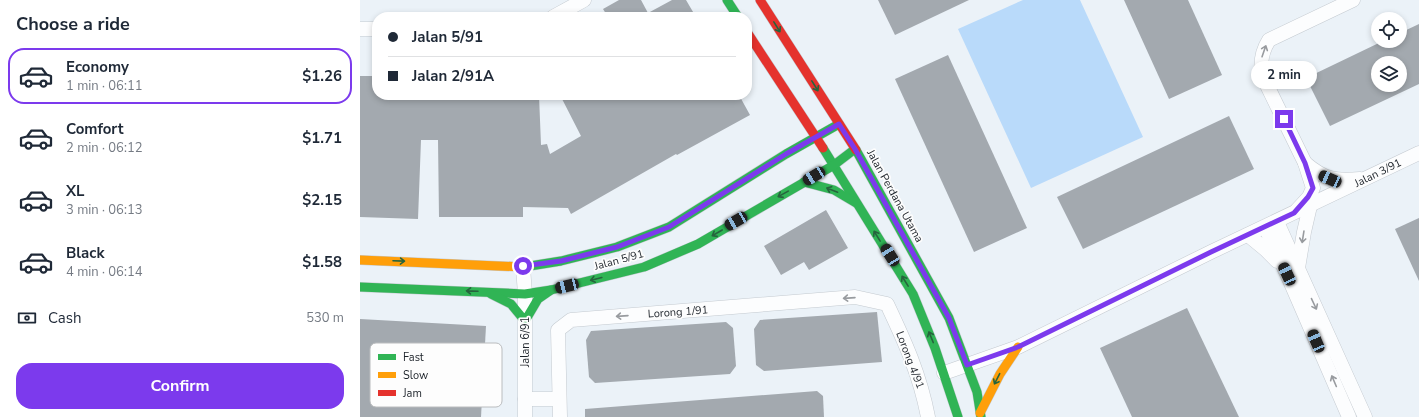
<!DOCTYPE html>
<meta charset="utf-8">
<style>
:root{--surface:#fff;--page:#f6f6f7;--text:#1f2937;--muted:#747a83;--line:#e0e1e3;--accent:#7c3aed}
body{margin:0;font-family:"Nunito Sans",sans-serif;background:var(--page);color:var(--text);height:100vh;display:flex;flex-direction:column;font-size:15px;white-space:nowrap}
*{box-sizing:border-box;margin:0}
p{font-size:13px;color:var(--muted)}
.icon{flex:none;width:22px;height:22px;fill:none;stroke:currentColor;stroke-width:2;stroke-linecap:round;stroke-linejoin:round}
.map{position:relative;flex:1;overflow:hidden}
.sheet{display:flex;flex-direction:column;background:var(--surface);width:360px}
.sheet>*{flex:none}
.top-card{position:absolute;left:12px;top:12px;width:380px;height:88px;border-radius:16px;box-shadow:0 2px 6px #0003;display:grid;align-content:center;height:88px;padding:0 16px;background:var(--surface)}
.buttons{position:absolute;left:1011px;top:12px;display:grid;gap:8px}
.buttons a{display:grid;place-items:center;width:36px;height:36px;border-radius:50%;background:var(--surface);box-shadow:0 2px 6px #0003;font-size:20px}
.end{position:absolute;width:18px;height:18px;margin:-9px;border:5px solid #7c3aed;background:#fff;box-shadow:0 0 0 2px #fff}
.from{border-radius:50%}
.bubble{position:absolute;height:28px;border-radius:14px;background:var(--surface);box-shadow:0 2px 6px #0003;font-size:13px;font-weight:700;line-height:28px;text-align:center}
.car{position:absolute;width:12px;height:24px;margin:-12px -6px;border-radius:5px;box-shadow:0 0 3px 1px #0007;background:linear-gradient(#222 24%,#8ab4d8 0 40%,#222 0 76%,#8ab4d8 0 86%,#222 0)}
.top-card b{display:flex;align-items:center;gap:14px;height:38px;font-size:15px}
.top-card b+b{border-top:1px solid var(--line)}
.top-card i{width:10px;height:10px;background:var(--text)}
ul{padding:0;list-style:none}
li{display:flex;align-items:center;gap:12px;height:56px;margin:0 8px 6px;padding:0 8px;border:2px solid transparent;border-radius:16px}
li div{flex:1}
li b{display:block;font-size:15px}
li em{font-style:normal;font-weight:700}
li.on{border-color:var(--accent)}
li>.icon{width:36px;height:36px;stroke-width:1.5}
h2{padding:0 16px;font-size:18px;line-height:48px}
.pay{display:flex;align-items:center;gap:10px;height:44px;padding:0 16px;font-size:15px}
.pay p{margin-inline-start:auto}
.button{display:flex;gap:8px;margin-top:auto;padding:8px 16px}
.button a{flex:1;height:46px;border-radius:16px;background:var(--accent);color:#fff;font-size:16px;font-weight:700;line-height:46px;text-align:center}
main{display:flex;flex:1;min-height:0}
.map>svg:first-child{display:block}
.green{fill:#b9dafa}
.building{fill:#a3a9af;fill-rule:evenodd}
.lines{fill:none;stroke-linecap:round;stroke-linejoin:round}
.street-casing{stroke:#c4cad0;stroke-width:15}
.fast-casing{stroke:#c4cad0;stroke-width:10}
.slow-casing{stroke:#c4cad0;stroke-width:10}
.jam-casing{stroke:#c4cad0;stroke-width:10}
.street{stroke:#fcfdfe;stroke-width:14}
.fast{stroke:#30b455;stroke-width:9}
.slow{stroke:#ff9f0a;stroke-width:9}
.jam{stroke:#e5322d;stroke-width:9}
.oneway{stroke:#26643d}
.oneway2{stroke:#989b9f}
.route{stroke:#7c3aed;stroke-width:5}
.labels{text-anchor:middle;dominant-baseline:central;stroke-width:3.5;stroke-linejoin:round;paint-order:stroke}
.street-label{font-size:11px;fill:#1d232a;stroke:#fdfdfd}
.key{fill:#fdfdfd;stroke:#babcbe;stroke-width:1}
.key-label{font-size:11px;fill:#1d232a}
</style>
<main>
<section class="sheet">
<h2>Choose a ride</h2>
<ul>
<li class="on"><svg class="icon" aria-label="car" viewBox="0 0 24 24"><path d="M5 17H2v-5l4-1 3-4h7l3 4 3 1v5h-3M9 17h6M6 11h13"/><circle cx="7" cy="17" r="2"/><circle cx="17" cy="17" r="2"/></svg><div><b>Economy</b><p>1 min · 06:11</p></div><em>$1.26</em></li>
<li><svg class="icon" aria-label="car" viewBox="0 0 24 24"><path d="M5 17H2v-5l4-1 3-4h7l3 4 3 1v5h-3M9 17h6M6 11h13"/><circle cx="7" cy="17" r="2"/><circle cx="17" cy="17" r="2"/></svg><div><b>Comfort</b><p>2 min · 06:12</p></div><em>$1.71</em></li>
<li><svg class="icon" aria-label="car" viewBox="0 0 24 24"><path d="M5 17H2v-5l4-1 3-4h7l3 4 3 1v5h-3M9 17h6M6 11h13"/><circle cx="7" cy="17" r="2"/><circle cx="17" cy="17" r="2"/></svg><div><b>XL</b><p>3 min · 06:13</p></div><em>$2.15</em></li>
<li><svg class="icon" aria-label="car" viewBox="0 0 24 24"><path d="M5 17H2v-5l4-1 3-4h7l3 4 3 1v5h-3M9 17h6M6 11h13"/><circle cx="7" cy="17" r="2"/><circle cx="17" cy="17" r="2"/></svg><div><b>Black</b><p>4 min · 06:14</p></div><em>$1.58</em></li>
</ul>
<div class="pay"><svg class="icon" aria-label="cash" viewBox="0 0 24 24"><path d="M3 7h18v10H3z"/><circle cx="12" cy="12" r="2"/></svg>Cash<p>530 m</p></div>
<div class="button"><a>Confirm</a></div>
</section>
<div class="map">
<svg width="1059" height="417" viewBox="0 0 1059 417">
<rect width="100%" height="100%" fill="#ebf2f8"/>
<polygon class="green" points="663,0 720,0 783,137 671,188 598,29"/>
<g class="building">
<polygon points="259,0 281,0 288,13 312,0 326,0 336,17 248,17 243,9"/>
<polygon points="518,0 609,0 535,35"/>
<polygon points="764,0 828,0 862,75 809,99"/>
<path d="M1059 24V84L970 126 946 78 1023 41H1040V33ZM1018 63H1040V85H1018Z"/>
<polygon points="588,55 667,228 614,252 535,79"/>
<polygon points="0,76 17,76 17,95 179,95 181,145 187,144 190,154 221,136 200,95 379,95 390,115 317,155 316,154 211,214 208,208 163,207 163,217 79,217 78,140 61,140 58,219 0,217"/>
<polygon points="869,116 894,169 723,249 697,197"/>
<polygon points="466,210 488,248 449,270 444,262 421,275 404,246"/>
<polygon points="1059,218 1059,281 1035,229"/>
<polygon points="827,308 879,417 772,417 740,348"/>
<polygon points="517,312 522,362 404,371 396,365 394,329 400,320"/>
<polygon points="0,319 126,326 121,417 0,417"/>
<polygon points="366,322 373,328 376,366 370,374 235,383 229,377 226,340 231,331"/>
<polygon points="457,391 463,396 464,417 225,417 225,409"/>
</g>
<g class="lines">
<defs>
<g id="street">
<polyline points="193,17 224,0"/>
<polyline points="0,29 17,29"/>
<path d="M945 163C965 180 975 181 1000 179"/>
<path d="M937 210 949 197 953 188 945 163 902 75C900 61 902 51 909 40L993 0"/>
<polyline points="917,222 1005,417"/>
<polyline points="905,227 927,274 989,417"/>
<polyline points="888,235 905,249 917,261"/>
<polyline points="163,267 165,294 165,417"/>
<polyline points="938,268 944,232 950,206"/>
<polyline points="584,373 658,347 851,252 1059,153"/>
<polyline points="165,399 199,399"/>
<path d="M200 417 198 330 211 320 495 297 527 304C545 342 560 375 568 417"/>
</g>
<g id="fast">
<polyline points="367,0 378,17"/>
<polyline points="463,148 553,294 575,348 598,417"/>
<polyline points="496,150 589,318 617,392 621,417"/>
<polyline points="444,182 474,190 496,203"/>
<polyline points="170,266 201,261 257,247 309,227 426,154 479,124"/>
<polyline points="0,287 165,294 191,290 284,267 338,244 474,165 495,149"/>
<polyline points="131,294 151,304 165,321 178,299 191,290"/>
</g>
<g id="slow">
<polyline points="0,260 163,267 170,266"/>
<polyline points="620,413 640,374 658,347"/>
</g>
<g id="jam">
<polyline points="400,0 496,150"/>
<polyline points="387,32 463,148"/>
</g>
</defs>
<use href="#street" class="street-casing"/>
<use href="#fast" class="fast-casing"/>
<use href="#slow" class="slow-casing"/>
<use href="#jam" class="jam-casing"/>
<use href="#street" class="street"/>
<use href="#fast" class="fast"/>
<use href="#slow" class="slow"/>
<use href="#jam" class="jam"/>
</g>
<defs><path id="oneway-shaft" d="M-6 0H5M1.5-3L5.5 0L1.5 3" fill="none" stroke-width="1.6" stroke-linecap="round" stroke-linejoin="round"/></defs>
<g class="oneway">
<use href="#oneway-shaft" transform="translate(417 27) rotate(58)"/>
<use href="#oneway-shaft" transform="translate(455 86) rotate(58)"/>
<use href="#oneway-shaft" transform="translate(472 190) rotate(-159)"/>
<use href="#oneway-shaft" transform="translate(423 194) rotate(151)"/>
<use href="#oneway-shaft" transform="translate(357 233) rotate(150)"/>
<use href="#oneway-shaft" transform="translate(517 236) rotate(-122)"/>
<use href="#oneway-shaft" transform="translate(39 261) rotate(2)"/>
<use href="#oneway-shaft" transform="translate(236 279) rotate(166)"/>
<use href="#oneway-shaft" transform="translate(545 281) rotate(-122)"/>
<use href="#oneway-shaft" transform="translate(112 291) rotate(-178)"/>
<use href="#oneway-shaft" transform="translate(571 337) rotate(-112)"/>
<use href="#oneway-shaft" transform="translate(637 379) rotate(117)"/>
</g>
<g class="oneway2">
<use href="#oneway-shaft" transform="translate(904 51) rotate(-71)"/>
<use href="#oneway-shaft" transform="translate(943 237) rotate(99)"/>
<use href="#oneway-shaft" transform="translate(489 298) rotate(176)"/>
<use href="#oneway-shaft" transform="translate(954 304) rotate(65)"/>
<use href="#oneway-shaft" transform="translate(262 316) rotate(176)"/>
<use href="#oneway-shaft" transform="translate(974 381) rotate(-113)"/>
</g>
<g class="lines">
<polyline class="route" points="163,266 201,261 257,247 309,227 426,154 479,124 495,149 589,318 607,365 658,347 851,252 934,213 948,197 953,188 945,163 924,119"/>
</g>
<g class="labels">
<g class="street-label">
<text transform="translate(1018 173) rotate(-26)">Jalan 3/91</text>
<text transform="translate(535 196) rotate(61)">Jalan Perdana Utama</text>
<text transform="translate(259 260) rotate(-15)">Jalan 5/91</text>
<text transform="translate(318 312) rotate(-4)">Lorong 1/91</text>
<text transform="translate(165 342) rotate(-90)">Jalan 6/91</text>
<text transform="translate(550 360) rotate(69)">Lorong 4/91</text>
</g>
</g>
<rect x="10" y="343" width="132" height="64" rx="6" class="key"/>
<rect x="18" y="354" width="18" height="6" fill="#30b455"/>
<rect x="18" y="372" width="18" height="6" fill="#ff9f0a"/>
<rect x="18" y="390" width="18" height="6" fill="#e5322d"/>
<g class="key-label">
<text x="43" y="361">Fast</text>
<text x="43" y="379">Slow</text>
<text x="43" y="397">Jam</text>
</g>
</svg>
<div class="buttons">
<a><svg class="icon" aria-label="locate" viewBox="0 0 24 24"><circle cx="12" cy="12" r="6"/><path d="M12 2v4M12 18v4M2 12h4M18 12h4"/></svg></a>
<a><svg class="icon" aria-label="layers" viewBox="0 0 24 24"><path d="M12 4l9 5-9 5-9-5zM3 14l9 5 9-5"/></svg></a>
</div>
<i class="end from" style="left:163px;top:266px"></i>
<i class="end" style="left:924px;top:119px"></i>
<div class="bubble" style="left:891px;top:61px;width:66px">2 min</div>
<i class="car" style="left:454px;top:176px;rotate:239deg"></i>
<i class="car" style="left:970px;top:179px;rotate:294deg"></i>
<i class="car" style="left:376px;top:221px;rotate:240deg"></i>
<i class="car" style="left:530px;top:255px;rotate:328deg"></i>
<i class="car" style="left:927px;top:274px;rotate:335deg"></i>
<i class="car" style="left:207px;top:286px;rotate:256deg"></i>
<i class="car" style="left:956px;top:341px;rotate:337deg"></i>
<div class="top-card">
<b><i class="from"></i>Jalan 5/91</b>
<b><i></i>Jalan 2/91A</b>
</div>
</div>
</main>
